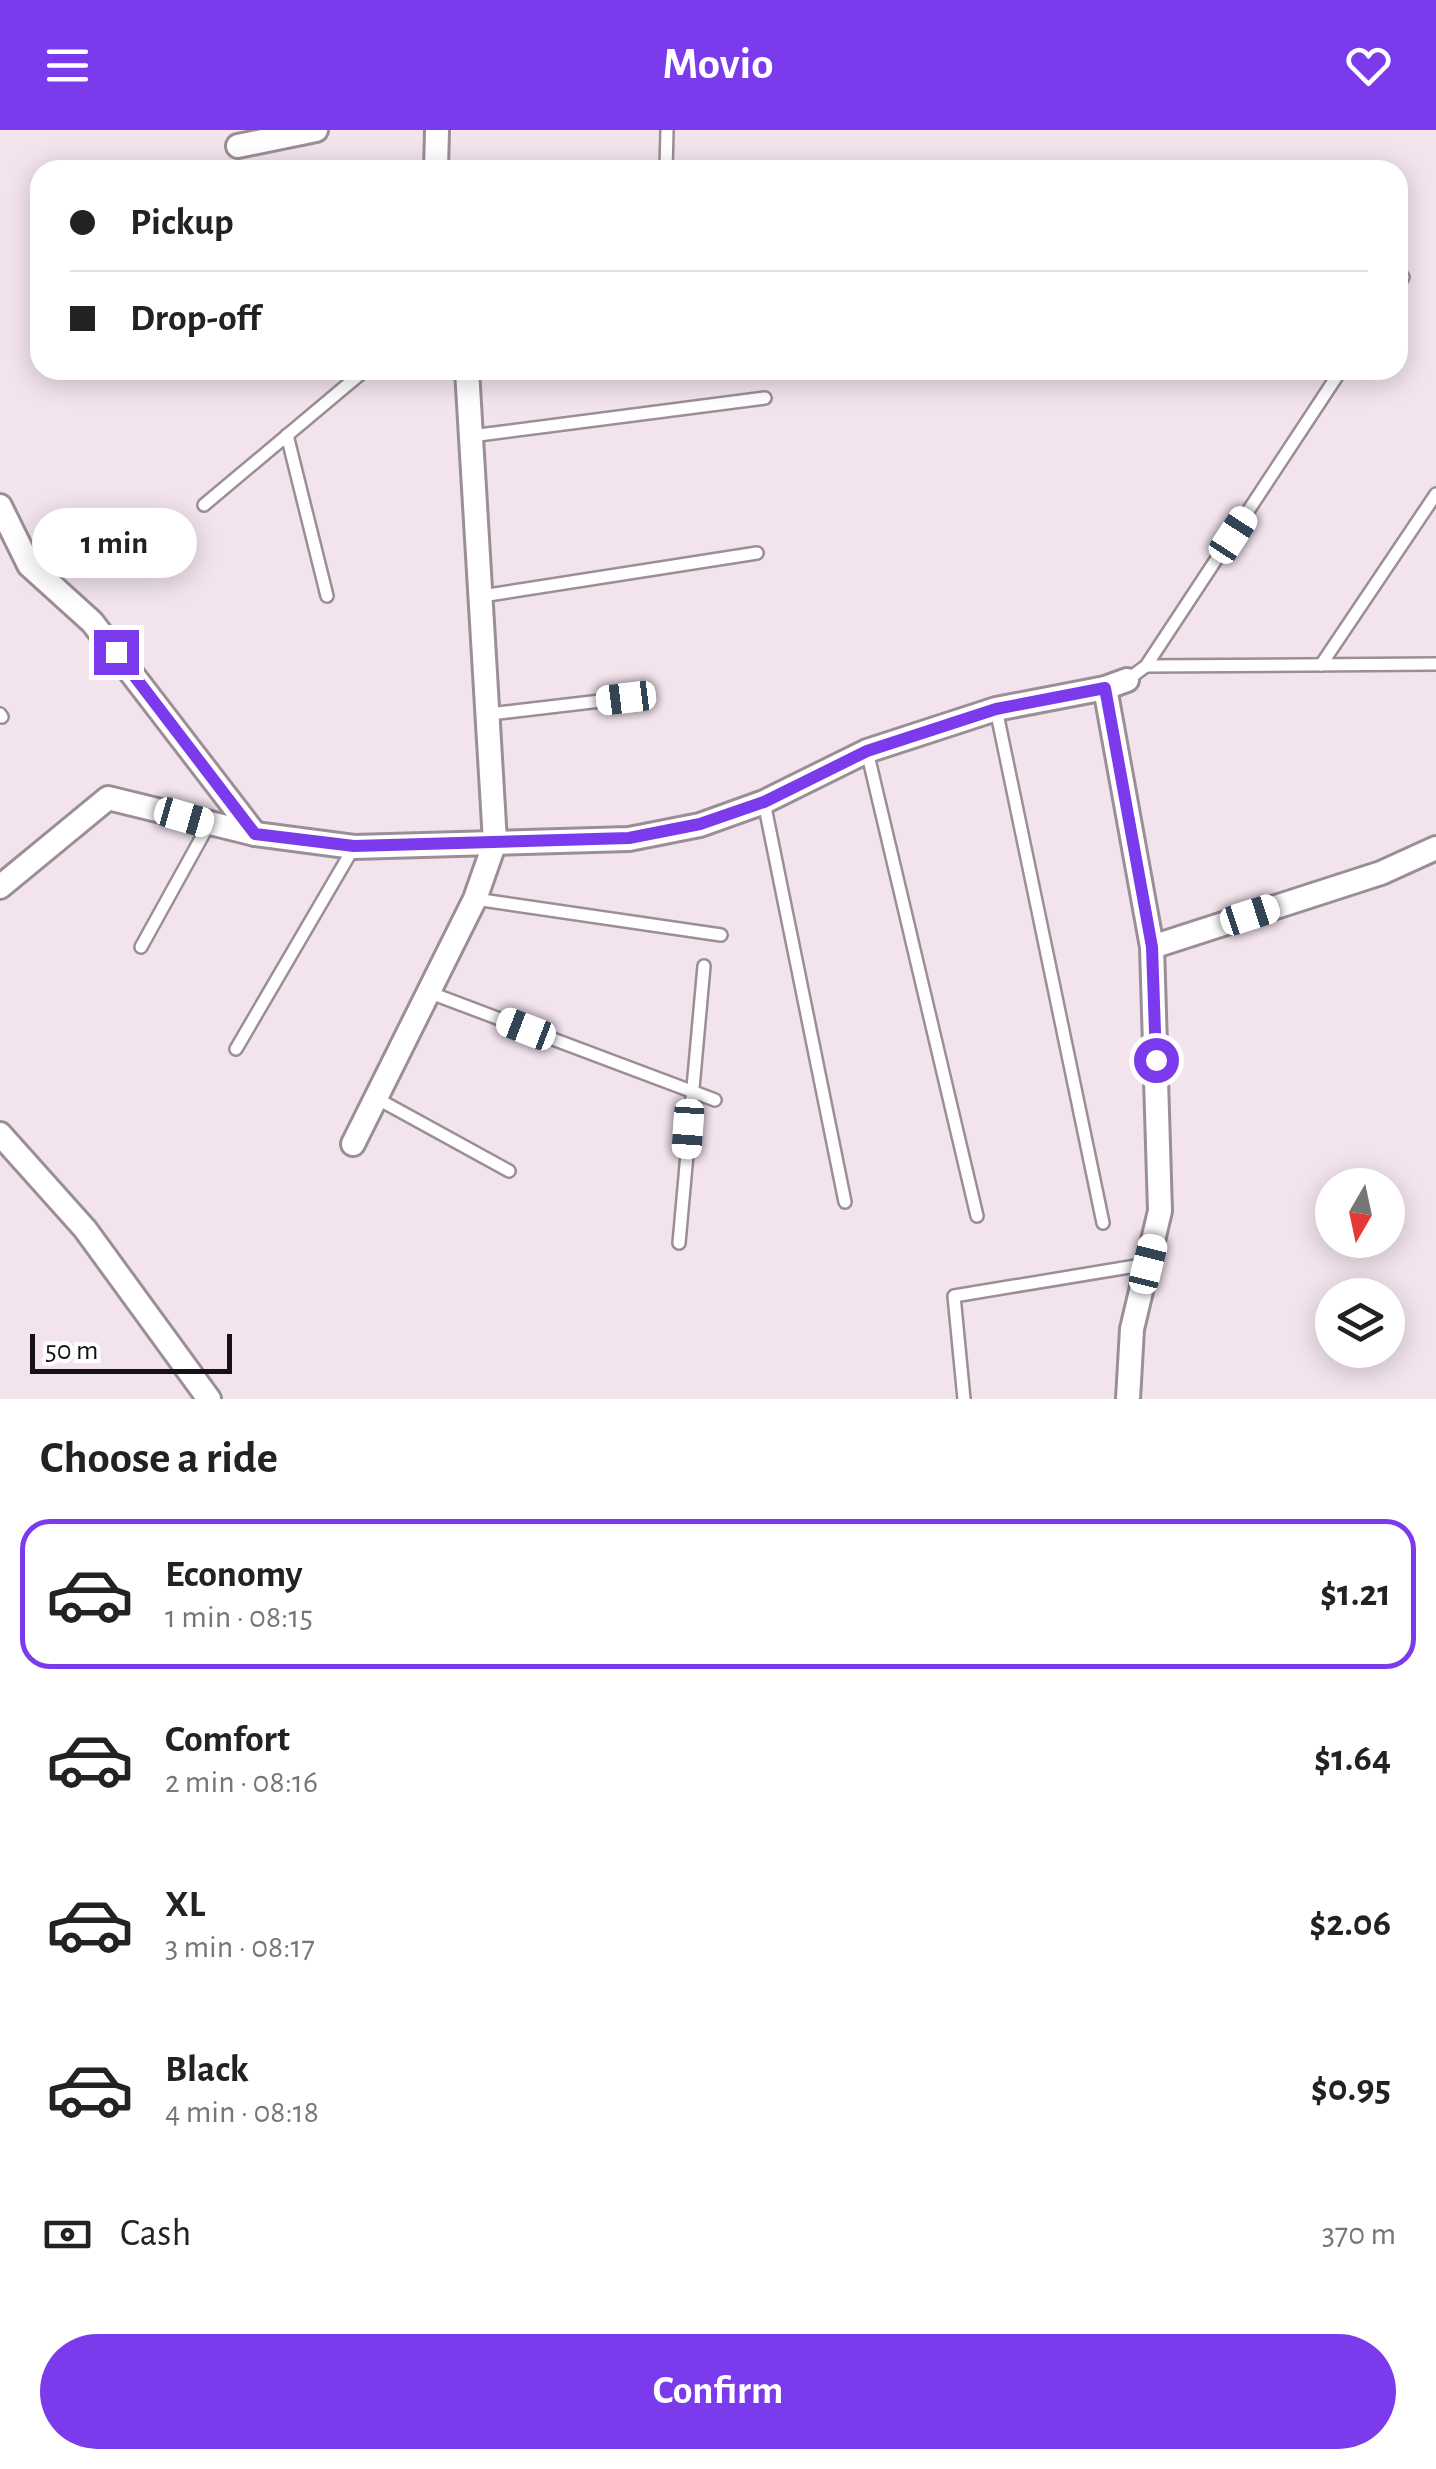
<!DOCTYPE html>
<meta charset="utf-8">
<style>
:root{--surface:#fff;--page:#f2f2f2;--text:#222;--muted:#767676;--line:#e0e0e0;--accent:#7c3aed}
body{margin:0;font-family:"Alegreya Sans",sans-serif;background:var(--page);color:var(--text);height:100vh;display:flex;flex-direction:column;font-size:38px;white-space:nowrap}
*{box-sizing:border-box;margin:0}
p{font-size:32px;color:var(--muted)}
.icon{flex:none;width:55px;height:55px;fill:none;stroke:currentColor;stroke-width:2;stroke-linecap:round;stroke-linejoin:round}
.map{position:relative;height:1269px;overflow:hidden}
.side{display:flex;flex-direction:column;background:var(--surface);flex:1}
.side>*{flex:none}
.top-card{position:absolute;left:30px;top:30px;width:1378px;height:220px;border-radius:30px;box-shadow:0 5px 25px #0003;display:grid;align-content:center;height:220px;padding:0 40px;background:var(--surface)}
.needle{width:65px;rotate:189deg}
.tools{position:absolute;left:1315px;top:1038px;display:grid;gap:20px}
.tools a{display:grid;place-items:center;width:90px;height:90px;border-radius:50%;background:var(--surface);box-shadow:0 5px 25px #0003;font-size:50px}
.scale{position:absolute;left:30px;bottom:25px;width:202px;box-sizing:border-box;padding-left:10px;border:5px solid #161114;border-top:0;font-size:28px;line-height:35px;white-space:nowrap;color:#161114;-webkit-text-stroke:8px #fff;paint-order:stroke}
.end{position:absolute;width:45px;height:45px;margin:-22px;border:12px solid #7c3aed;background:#fff;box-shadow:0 0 0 5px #fff}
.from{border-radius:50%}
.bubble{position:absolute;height:70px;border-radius:35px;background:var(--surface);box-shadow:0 5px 25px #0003;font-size:32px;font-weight:700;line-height:70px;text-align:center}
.car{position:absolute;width:30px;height:60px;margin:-30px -15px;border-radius:12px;box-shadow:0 0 8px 2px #0007;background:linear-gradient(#fff 24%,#345 0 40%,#fff 0 76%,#345 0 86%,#fff 0)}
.top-card b{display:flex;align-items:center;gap:35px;height:95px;font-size:38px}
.top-card b+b{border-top:2px solid var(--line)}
.top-card i{width:25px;height:25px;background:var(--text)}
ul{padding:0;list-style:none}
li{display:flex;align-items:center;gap:30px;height:150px;margin:0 20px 15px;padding:0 20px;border:5px solid transparent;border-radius:30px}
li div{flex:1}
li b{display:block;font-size:38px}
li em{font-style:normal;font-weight:700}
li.selected{border-color:var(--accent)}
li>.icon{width:90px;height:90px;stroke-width:1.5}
h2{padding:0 40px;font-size:45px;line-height:120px}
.pay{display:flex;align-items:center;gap:25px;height:110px;padding:0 40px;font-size:38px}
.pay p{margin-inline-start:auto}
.action{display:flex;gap:20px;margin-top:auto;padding:20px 40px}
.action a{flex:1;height:115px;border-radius:60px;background:var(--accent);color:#fff;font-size:40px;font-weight:700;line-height:115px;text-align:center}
header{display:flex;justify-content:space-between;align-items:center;height:130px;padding:0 40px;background:var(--accent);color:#fff;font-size:45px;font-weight:700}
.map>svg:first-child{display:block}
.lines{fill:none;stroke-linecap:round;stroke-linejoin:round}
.service-casing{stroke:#9b8e97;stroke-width:16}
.minor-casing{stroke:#9b8e97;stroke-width:28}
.service{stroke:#fff;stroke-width:11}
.minor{stroke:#fff;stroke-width:22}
.route{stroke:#7c3aed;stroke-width:12}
</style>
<header><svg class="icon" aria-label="menu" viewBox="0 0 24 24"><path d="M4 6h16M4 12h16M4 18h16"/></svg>Movio<svg class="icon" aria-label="heart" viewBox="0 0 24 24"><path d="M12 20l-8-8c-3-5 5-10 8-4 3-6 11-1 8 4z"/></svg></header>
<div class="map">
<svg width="1436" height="1269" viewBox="0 0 1436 1269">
<rect width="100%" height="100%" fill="#f2e3ed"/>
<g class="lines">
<defs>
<g id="service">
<polyline points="666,40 667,0"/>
<polyline points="1398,155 1403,147"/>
<polyline points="287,305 327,466"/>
<polyline points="471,306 765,268"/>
<polyline points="204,375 365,240"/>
<polyline points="482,466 757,423"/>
<polyline points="1321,535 1436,364"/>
<polyline points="1146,536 1436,534"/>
<polyline points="1127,550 1146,536 1341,240"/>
<polyline points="996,579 1103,1093"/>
<polyline points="0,584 2,587"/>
<polyline points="490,584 626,568"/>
<polyline points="867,621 977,1086"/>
<polyline points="764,672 845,1072"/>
<polyline points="475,769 721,805"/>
<polyline points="141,817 209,694"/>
<polyline points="428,862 715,970"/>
<polyline points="236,919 354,717"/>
<polyline points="376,968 509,1041"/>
<polyline points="679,1113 704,836"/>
<polyline points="964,1269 954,1166 1148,1134"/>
</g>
<g id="minor">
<polyline points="238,16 316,0"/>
<polyline points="436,40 437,0"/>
<polyline points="0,376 29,435 92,492 255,704"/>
<polyline points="1105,558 1152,817 1160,1081 1132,1199 1128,1269"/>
<polyline points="0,757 108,668 255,704 354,717 629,709 700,695 764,672 867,621 996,579 1105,558 1127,550"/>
<polyline points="1152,817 1381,743 1436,718"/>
<polyline points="0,1004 85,1099 209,1269"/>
<polyline points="353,1014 475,769 495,712 467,240"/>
</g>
</defs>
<use href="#service" class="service-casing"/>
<use href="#minor" class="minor-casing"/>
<use href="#service" class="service"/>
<use href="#minor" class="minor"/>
</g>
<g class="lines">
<polyline class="route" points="116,522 255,704 354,716 629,708 700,694 764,672 867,621 996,579 1105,558 1152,817 1156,930"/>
</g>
</svg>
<div class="tools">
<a><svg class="needle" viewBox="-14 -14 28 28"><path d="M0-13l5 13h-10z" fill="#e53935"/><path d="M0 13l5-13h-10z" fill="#767676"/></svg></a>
<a><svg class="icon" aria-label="layers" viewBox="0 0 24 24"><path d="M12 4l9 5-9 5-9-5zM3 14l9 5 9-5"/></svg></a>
</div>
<div class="scale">50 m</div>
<i class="end from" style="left:1156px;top:930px"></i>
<i class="end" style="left:116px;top:522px"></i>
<div class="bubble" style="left:32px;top:378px;width:165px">1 min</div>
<i class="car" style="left:1233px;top:405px;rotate:33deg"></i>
<i class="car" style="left:626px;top:568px;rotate:263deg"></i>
<i class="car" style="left:184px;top:687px;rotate:106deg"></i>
<i class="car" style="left:1250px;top:785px;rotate:72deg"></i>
<i class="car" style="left:526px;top:899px;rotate:291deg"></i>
<i class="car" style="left:688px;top:999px;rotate:184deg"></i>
<i class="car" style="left:1148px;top:1134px;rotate:14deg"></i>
<div class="top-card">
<b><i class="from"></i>Pickup</b>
<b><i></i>Drop-off</b>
</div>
</div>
<section class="side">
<h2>Choose a ride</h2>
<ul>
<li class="selected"><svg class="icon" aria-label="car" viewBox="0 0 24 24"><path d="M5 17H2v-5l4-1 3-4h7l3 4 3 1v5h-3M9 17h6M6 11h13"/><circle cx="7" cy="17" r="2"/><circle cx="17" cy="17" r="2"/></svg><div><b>Economy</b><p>1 min · 08:15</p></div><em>$1.21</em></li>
<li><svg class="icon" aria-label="car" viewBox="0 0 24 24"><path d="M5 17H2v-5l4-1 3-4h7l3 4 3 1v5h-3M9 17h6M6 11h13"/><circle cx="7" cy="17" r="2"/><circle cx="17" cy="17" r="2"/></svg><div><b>Comfort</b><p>2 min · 08:16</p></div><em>$1.64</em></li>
<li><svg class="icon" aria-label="car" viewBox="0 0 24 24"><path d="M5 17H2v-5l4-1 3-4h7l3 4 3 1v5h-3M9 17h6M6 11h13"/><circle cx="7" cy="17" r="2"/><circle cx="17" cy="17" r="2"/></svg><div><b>XL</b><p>3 min · 08:17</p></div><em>$2.06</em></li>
<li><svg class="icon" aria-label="car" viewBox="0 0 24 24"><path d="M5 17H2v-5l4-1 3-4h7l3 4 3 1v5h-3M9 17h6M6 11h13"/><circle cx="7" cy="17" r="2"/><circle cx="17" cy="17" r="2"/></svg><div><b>Black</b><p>4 min · 08:18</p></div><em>$0.95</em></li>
</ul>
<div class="pay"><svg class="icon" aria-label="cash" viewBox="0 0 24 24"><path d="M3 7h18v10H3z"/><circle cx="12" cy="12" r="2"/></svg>Cash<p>370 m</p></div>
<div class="action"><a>Confirm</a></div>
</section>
